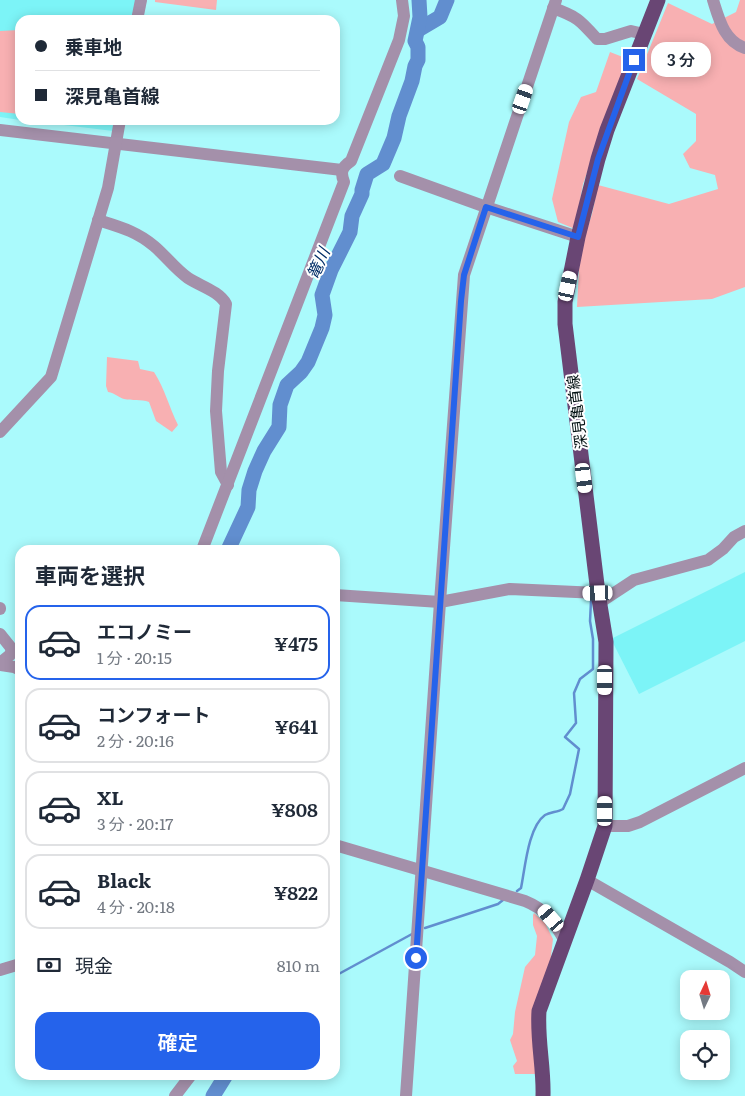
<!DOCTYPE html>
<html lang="ja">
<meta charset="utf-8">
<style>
:root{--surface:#fff;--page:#f6f6f7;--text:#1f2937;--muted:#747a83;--line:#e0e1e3;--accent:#2563eb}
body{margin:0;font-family:Literata,"Noto Sans JP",serif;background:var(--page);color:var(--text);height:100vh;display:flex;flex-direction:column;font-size:19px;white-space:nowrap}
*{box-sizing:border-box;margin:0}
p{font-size:16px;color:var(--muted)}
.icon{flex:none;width:28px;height:28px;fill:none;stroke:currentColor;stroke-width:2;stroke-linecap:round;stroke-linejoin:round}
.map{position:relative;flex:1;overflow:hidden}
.panel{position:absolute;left:15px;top:545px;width:325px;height:535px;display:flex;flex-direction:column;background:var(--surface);border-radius:15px;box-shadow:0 2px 12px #0003}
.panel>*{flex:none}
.top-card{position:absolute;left:15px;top:15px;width:325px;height:110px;border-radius:15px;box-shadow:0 2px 12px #0003;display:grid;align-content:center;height:110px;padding:0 20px;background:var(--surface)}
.needle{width:32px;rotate:4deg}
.tools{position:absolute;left:680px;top:970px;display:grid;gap:10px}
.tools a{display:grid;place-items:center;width:50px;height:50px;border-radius:10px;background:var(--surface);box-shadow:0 2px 12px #0003;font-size:25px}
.end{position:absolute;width:22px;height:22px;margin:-11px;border:6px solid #2563eb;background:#fff;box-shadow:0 0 0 2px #fff}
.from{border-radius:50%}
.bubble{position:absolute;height:35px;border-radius:15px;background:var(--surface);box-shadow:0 2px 12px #0003;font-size:16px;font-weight:600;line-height:35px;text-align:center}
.car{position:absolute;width:15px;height:30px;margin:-15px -8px;border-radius:6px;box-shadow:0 0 4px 1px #0007;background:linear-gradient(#fff 24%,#345 0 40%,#fff 0 76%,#345 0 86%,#fff 0)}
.top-card b{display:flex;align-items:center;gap:18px;height:48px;font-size:19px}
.top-card b+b{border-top:1px solid var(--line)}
.top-card i{width:12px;height:12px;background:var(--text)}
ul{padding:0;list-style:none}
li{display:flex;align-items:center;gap:15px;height:75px;margin:0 10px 8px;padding:0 10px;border:2px solid var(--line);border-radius:15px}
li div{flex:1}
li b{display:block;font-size:19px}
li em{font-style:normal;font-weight:600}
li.current{border-color:var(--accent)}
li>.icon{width:45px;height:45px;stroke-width:1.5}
h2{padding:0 20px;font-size:22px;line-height:60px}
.pay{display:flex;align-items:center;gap:12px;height:55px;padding:0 20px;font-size:19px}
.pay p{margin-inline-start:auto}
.primary-button{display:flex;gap:10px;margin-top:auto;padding:10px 20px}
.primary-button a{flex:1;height:58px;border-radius:15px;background:var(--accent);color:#fff;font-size:20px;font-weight:600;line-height:58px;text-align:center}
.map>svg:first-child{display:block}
.built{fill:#7cf4f7}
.green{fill:#f8b0b2}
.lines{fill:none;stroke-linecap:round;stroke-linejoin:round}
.stream{stroke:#618ecf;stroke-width:2.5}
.river{stroke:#618ecf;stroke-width:15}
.minor{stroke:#a490aa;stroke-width:12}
.major{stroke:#694674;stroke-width:15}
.route{stroke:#2563eb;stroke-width:6}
.labels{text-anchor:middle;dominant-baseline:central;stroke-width:4;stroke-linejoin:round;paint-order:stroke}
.street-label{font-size:15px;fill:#000f10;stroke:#fff}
.water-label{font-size:16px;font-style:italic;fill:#012d67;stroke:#fff}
</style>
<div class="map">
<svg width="745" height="1096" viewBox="0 0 745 1096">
<rect width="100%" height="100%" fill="#aafafc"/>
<g class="built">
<polygon points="0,0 138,0 134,20 20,20 20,120 0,117"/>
<polygon points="23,120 115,120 113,131"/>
<polygon points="745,572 745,641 639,694 611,639"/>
</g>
<g class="green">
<polygon points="155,0 217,0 216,10 155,2"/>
<polygon points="740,0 745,0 745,287 712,299 577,307 580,251 592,214 598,185 669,204 718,189 715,175 690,168 683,154 696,141 696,114 637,79 668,3 712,24 736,12"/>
<polygon points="20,30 20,114 0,112 0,31"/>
<polygon points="610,52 628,59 583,184 575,229 558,222 552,199 569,122 581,97 596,92"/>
<path d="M107 357 138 361 140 369 154 372C165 389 169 407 178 425L172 432 156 421 149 402C141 399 132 401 124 399 118 397 115 393 108 392L106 386Z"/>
<polygon points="534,913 545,923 553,939 537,1074 515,1074 513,1066 517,1061 510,1040 513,1034 515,1012 525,967 535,955 537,936 533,925 533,915"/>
</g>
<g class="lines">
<g class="stream">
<polyline points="14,654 20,657"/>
<path d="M517 891 521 888C525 869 528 827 545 815 551 812 558 812 563 809L570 794 579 749 565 737 576 723 574 693 580 679 593 669V639L590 621 591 601"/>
<polyline points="425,928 498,904 503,900"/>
<polyline points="335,976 412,934"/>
</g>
<g class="river">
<polyline points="418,30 440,17 447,0"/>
<polyline points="228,550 248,507 249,490 255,471 264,451 279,427 280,405 287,385 301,372 308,362 322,328 325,315 322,295 331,270 350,232 352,216 362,194 362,190 367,174 383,164 394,138 399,116 412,81 415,66 418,60 418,47 415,41 420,17 419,0"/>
<polyline points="213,1096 226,1075"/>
</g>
<g class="minor">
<path d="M713 0C719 19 724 41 745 48"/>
<path d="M553 8C578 17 580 20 597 39H605L631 31 644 34"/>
<polyline points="137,20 141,0"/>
<polyline points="0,130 342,170"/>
<polyline points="400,176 486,207 578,237"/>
<path d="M98 220C120 227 136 231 154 246 166 256 175 269 188 278 200 286 219 291 226 304L218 371 216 411 221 472 228 485"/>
<polyline points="0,432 51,377 108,188 120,120"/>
<path d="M202 550 344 182C340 172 342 167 351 161L399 40 404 16 402 0"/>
<polyline points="335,595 440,602 510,589 598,593"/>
<polyline points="599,603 634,580 708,560 723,549 734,537 745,531"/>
<polyline points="0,609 0,608"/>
<polyline points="0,634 12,649 10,655 0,663"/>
<polyline points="0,665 14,667 20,670"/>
<polyline points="605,826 628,826 640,822 745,768"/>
<path d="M335 845 525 901C547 910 553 921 565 941"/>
<polyline points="587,880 730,962 745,972"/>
<polyline points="0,970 20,964"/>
<polyline points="175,1096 191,1075"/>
<polyline points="406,1096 440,602 464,275 556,0"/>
</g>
<path class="major" d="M543 1096C544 1068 537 1040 539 1011L587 880 605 826 606 642 598 593 565 324V302L578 237 598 159 607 130 658 0"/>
</g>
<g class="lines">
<polyline class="route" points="416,958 461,301 464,275 486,207 578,237 598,159 634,60"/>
</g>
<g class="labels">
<g class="street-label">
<text transform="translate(576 412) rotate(-97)">深見亀首線</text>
</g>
<g class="water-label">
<text transform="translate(317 263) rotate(-66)">篭川</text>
</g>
</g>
</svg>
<div class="tools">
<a><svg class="needle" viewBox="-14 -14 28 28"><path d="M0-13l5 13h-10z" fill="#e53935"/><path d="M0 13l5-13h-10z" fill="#747a83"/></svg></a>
<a><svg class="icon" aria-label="locate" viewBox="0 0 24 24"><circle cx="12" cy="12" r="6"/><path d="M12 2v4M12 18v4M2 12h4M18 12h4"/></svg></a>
</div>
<i class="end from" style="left:416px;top:958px"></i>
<i class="end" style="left:634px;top:60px"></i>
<div class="bubble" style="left:651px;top:42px;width:60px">3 分</div>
<i class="car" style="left:523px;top:99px;rotate:19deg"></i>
<i class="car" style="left:568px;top:286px;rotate:12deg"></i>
<i class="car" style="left:584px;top:478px;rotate:173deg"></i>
<i class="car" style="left:598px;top:593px;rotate:268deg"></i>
<i class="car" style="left:605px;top:680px;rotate:180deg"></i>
<i class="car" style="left:605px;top:811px;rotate:0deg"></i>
<i class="car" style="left:551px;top:918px;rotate:319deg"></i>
<div class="top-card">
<b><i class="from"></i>乗車地</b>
<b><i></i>深見亀首線</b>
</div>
<section class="panel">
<h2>車両を選択</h2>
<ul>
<li class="current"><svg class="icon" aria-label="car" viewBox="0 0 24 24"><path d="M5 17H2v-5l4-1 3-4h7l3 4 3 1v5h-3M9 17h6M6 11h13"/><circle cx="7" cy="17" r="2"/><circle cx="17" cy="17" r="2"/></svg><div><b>エコノミー</b><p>1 分 · 20:15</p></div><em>¥475</em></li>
<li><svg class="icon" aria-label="car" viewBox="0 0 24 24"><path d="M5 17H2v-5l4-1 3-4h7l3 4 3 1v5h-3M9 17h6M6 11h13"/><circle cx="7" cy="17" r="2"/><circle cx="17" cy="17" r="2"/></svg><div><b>コンフォート</b><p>2 分 · 20:16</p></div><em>¥641</em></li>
<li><svg class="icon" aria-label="car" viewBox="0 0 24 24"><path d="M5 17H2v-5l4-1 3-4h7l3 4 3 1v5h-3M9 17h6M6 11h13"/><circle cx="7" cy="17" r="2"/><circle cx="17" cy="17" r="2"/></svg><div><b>XL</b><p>3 分 · 20:17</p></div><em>¥808</em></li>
<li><svg class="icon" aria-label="car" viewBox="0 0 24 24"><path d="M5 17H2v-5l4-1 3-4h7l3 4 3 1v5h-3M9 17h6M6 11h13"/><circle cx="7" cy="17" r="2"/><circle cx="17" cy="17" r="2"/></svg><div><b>Black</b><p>4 分 · 20:18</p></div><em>¥822</em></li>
</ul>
<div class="pay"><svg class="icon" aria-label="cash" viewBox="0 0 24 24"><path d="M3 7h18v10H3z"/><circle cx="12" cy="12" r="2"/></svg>現金<p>810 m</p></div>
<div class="primary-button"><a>確定</a></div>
</section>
</div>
